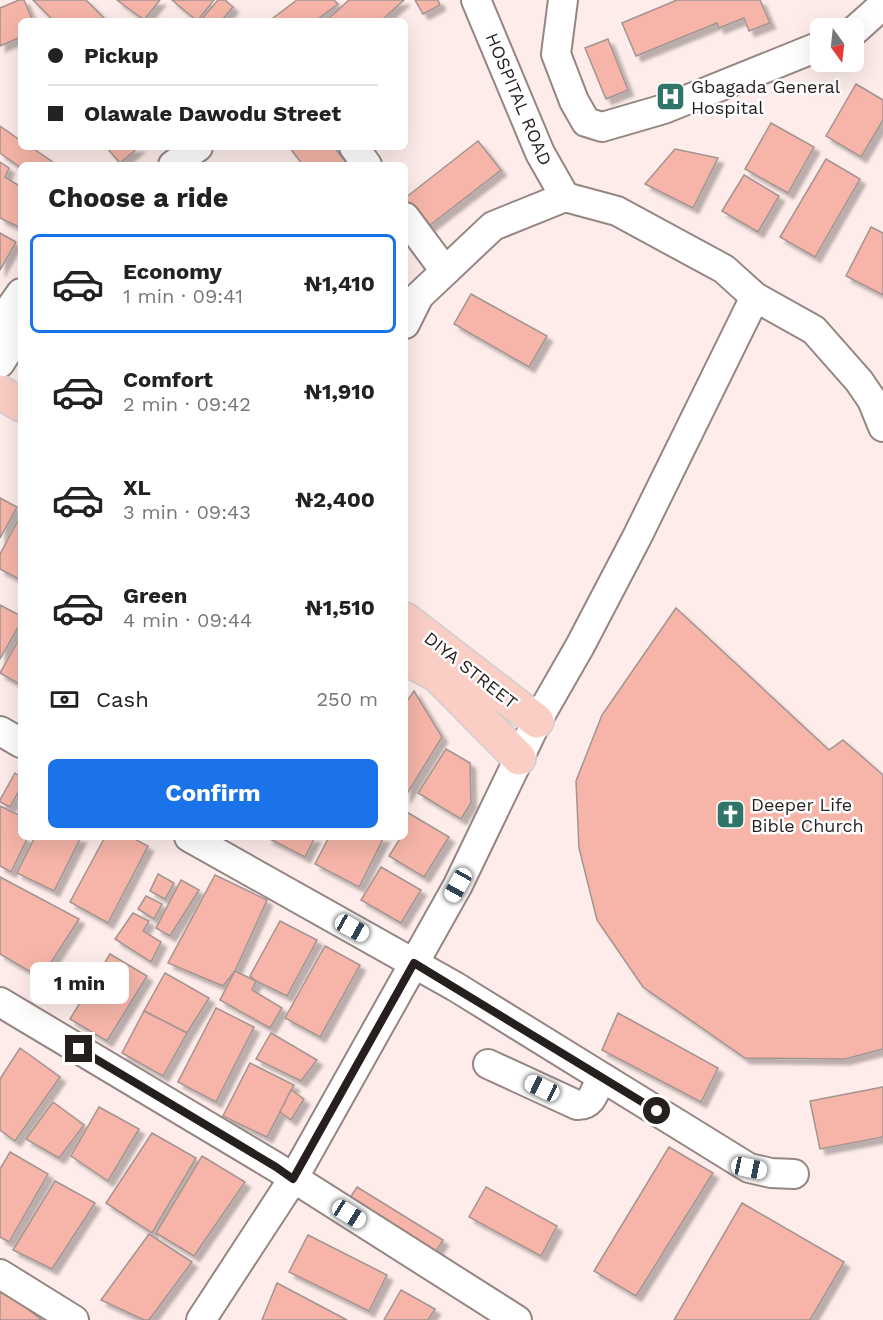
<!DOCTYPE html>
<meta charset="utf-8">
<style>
:root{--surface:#fff;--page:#f2f2f2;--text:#222;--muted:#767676;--line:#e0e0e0;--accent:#1a73e8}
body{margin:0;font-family:"Work Sans",sans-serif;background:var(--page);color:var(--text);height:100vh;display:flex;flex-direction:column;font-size:22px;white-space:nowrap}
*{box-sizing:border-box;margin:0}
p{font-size:20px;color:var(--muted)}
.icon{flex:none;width:33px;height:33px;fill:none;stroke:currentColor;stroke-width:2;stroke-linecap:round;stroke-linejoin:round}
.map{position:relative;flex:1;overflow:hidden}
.panel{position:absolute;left:18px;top:162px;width:390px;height:678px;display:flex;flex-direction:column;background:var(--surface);border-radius:9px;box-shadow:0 6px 24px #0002}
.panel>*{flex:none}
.top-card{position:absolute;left:18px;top:18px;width:390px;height:132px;border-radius:9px;box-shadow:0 6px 24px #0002;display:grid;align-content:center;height:132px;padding:0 30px;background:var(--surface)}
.needle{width:39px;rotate:165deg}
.fabs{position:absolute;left:810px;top:18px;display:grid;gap:12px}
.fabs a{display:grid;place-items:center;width:54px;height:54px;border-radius:9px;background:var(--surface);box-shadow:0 6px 24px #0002;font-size:30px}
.end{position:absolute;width:27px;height:27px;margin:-14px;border:8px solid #251f1e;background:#fff;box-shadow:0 0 0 3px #fff}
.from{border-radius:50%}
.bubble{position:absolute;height:42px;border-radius:9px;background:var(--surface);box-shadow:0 6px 24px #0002;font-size:20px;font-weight:700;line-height:42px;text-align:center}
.car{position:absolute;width:18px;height:36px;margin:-18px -9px;border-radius:8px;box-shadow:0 0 4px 2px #0007;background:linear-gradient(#fff 24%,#345 0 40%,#fff 0 76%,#345 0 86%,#fff 0)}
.top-card b{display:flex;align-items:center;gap:21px;height:57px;font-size:22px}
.top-card b+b{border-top:2px solid var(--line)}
.top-card i{width:15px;height:15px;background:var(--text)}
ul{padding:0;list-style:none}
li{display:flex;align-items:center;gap:18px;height:99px;margin:0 12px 9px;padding:0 18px;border:3px solid transparent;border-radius:9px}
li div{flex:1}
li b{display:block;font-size:22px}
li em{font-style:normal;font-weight:700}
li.selected{border-color:var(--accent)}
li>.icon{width:54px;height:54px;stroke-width:1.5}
h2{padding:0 30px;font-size:27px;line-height:72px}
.pay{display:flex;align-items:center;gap:15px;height:66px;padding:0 30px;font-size:22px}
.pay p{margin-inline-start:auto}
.action{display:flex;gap:12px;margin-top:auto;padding:12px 30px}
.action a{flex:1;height:69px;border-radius:9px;background:var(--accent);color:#fff;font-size:24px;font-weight:700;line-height:69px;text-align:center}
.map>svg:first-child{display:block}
.building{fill:#f6b5a8;stroke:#a39491;stroke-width:1.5;filter:url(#shadow)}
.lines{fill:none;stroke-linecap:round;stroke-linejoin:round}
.minor-casing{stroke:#958683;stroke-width:32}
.major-casing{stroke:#cfcece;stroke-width:36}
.minor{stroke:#fff;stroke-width:28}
.major{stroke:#fbcec5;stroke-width:33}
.route{stroke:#251f1e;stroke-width:8}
.labels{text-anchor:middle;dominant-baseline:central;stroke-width:5;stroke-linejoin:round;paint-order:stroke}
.poi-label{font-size:18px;fill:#251f1e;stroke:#fefefe;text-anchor:start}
.street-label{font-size:18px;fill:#251f1e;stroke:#fefefe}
</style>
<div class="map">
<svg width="883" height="1320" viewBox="0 0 883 1320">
<defs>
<filter id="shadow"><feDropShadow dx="5.5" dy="5.5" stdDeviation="1.5" flood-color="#0004"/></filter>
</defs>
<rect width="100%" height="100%" fill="#fdece9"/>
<g class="building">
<polygon points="19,0 24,0 33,21 21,21 21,37 0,46 0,8"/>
<polygon points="33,0 86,0 107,21 54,21"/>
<polygon points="117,0 160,0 144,20"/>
<polygon points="172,0 214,0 197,21"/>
<polygon points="218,0 225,0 233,7 221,21 200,21"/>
<polygon points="297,0 334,0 338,4 315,21 269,21"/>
<polygon points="349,0 404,0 381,21 326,21"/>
<polygon points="415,0 438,0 440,5 423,14"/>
<polygon points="677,0 760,0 770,23 749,31 744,18 719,28 717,23 636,56 622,23"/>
<polygon points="608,39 628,90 606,99 585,48"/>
<polygon points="856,84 883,100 883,120 861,157 826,136"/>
<polygon points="771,123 814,147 788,193 745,169"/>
<polygon points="0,126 21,141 21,147 31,147 57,165 21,165 21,168 0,153"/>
<polygon points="478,141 501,170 425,229 405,203 405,198"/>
<polygon points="106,147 139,147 120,163"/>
<polygon points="289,147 334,147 348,165 303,165"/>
<polygon points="675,149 718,158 693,208 645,184"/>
<polygon points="826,159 860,179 815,257 780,237"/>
<polygon points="0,162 9,168 5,177 21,187 21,228 0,218"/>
<polygon points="744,175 779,196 758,232 722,211"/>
<polygon points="871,227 883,233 883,295 846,276"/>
<polygon points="0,233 16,242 0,270"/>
<polygon points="471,294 547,336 529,367 454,324"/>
<polygon points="0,498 17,507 0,538"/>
<polygon points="21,515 21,580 0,569 0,554"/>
<polygon points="0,605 21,616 21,622 0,659"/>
<polygon points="676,608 829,750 843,740 883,775 883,1049 845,1059 745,1058 643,987 597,920 579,848 576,781 602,715"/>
<polygon points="21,636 21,685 0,673"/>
<polygon points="414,691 442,737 405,797 405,704"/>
<polygon points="446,749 470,763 471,803 461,819 418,793"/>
<polygon points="15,773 21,777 21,787 10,807 0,802 0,800"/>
<polygon points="0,806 21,816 21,837 28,837 11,872 0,866"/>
<polygon points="405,811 449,837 424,877 389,856 401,837 405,837"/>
<polygon points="35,837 81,837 54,891 17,873"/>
<polygon points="105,837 131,837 148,846 108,923 70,902"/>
<polygon points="266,837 315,837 305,857"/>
<polygon points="329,837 384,837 359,887 315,864"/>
<polygon points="381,867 421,890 401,923 361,900"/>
<polygon points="158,874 174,883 165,899 150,891"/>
<polygon points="215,875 267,900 235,971 223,986 168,963"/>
<polygon points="0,877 79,919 41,978 0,954"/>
<polygon points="181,880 199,890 170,936 156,928"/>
<polygon points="146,896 162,904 154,919 138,909"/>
<polygon points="133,913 149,921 143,931 161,942 151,962 115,939"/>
<polygon points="280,921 317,940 287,996 256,981 250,976"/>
<polygon points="325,946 360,965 320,1037 285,1018"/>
<polygon points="110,954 147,976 107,1041 70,1019"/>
<polygon points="235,971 256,981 252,990 282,1008 270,1028 220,1000"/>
<polygon points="165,973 209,998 187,1033 144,1011"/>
<polygon points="216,1008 254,1027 216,1102 178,1082"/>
<polygon points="144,1011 187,1033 163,1076 122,1053"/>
<polygon points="618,1013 718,1068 701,1102 602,1050"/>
<polygon points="271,1033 317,1060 301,1081 256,1059"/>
<polygon points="20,1048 60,1077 15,1141 0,1130 0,1079"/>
<polygon points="250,1063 294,1085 267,1137 223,1116"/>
<polygon points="883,1087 883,1137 820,1149 810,1101"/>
<polygon points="291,1090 304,1099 291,1120 280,1112"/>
<polygon points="53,1102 84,1125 59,1158 26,1139"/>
<polygon points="99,1107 139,1129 108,1181 71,1156"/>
<polygon points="152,1133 196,1158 152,1233 106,1203"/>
<polygon points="669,1147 713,1173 636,1296 594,1271"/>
<polygon points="10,1152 48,1174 9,1242 0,1237 0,1169"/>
<polygon points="202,1156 245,1182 194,1256 156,1233"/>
<polygon points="55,1181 95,1203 52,1269 13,1250"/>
<polygon points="357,1187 443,1240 432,1258 346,1204"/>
<polygon points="486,1187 557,1226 541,1256 469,1217"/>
<polygon points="742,1203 844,1262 810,1320 674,1320"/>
<polygon points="149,1234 192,1262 149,1320 144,1320 101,1300"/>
<polygon points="308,1235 387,1275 369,1311 289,1272"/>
<polygon points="277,1283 347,1320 262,1320"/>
<polygon points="401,1290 435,1309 428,1320 384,1320"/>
<polygon points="0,1292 13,1298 42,1320 0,1320"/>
</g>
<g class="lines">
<defs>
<g id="minor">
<polyline points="476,0 540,153 565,197"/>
<polyline points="563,0 556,54 574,101 586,122 602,127 664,109 820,46"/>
<polyline points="854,31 883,5"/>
<polyline points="354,147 367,165"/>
<polyline points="173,165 198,147"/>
<polyline points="565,197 617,211 724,269 755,297 814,330 859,381 872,400 883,427"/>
<polyline points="405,217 445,271"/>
<polyline points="0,323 21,293"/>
<polyline points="405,324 419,296 493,226 565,197"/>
<polyline points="0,363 21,330"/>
<polyline points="0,731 21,743"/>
<polyline points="189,837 456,987 749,1168 771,1173 794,1174"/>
<polyline points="0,1002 276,1167 517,1320"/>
<path d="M488 1064 577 1105C593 1106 595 1090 601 1077"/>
<polyline points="0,1274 74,1320"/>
<polyline points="201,1320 293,1179 458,885 537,721 580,646 637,537 755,297"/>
</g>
<g id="major">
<polyline points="0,392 21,405"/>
<polyline points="405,619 537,721"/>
<polyline points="405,658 438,676 519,758"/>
</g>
</defs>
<use href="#minor" class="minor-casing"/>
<use href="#major" class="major-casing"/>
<use href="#minor" class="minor"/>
<use href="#major" class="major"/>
</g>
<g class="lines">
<polyline class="route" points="79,1049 276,1167 293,1179 414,963 657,1111"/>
</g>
<defs>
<symbol id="hospital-square" viewBox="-11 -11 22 22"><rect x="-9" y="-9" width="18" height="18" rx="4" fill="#307569" stroke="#fefefe"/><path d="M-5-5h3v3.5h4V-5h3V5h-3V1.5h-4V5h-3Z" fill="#fff"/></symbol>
<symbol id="church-square" viewBox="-11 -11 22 22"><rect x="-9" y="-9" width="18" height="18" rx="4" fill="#307569" stroke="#fefefe"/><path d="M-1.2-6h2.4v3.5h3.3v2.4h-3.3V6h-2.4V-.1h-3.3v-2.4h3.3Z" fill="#fff"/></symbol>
</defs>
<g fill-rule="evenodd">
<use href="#hospital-square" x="654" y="80" width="33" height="33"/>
<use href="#church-square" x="714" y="798" width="33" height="33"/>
</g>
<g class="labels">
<g class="poi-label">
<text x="691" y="86">Gbagada General<tspan x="691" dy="21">Hospital</tspan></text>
<text x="751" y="804">Deeper Life<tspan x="751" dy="21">Bible Church</tspan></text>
</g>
<g class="street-label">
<text transform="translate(519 99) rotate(67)">HOSPITAL ROAD</text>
<text transform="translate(471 670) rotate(38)">DIYA STREET</text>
</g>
</g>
</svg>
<div class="fabs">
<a><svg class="needle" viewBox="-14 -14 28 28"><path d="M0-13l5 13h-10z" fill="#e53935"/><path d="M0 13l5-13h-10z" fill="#767676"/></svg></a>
</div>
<i class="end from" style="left:657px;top:1111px"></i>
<i class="end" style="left:79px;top:1049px"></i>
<div class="bubble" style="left:30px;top:962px;width:99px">1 min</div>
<i class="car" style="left:458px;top:885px;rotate:209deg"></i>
<i class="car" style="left:352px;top:928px;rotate:119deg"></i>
<i class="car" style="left:542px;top:1088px;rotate:295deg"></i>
<i class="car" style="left:749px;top:1168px;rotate:102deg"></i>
<i class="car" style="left:349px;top:1214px;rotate:122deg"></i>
<div class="top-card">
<b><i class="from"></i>Pickup</b>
<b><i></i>Olawale Dawodu Street</b>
</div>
<section class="panel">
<h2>Choose a ride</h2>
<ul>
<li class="selected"><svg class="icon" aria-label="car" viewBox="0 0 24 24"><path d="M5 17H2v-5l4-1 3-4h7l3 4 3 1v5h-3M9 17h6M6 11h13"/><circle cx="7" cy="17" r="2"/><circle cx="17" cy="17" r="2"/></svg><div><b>Economy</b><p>1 min · 09:41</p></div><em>₦1,410</em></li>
<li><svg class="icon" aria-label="car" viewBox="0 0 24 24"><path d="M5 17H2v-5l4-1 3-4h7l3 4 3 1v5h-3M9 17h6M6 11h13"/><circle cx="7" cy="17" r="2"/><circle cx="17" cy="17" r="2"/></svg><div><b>Comfort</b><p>2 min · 09:42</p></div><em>₦1,910</em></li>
<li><svg class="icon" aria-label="car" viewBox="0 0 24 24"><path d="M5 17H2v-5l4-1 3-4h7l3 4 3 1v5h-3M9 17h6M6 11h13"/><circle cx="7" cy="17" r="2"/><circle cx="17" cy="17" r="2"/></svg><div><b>XL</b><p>3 min · 09:43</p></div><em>₦2,400</em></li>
<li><svg class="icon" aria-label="car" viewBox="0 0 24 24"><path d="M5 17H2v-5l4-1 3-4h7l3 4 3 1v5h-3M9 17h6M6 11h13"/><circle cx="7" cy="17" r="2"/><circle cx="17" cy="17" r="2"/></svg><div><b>Green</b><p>4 min · 09:44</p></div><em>₦1,510</em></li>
</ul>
<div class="pay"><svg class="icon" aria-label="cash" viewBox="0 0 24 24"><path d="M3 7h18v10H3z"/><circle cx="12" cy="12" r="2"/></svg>Cash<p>250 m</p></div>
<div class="action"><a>Confirm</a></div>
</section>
</div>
